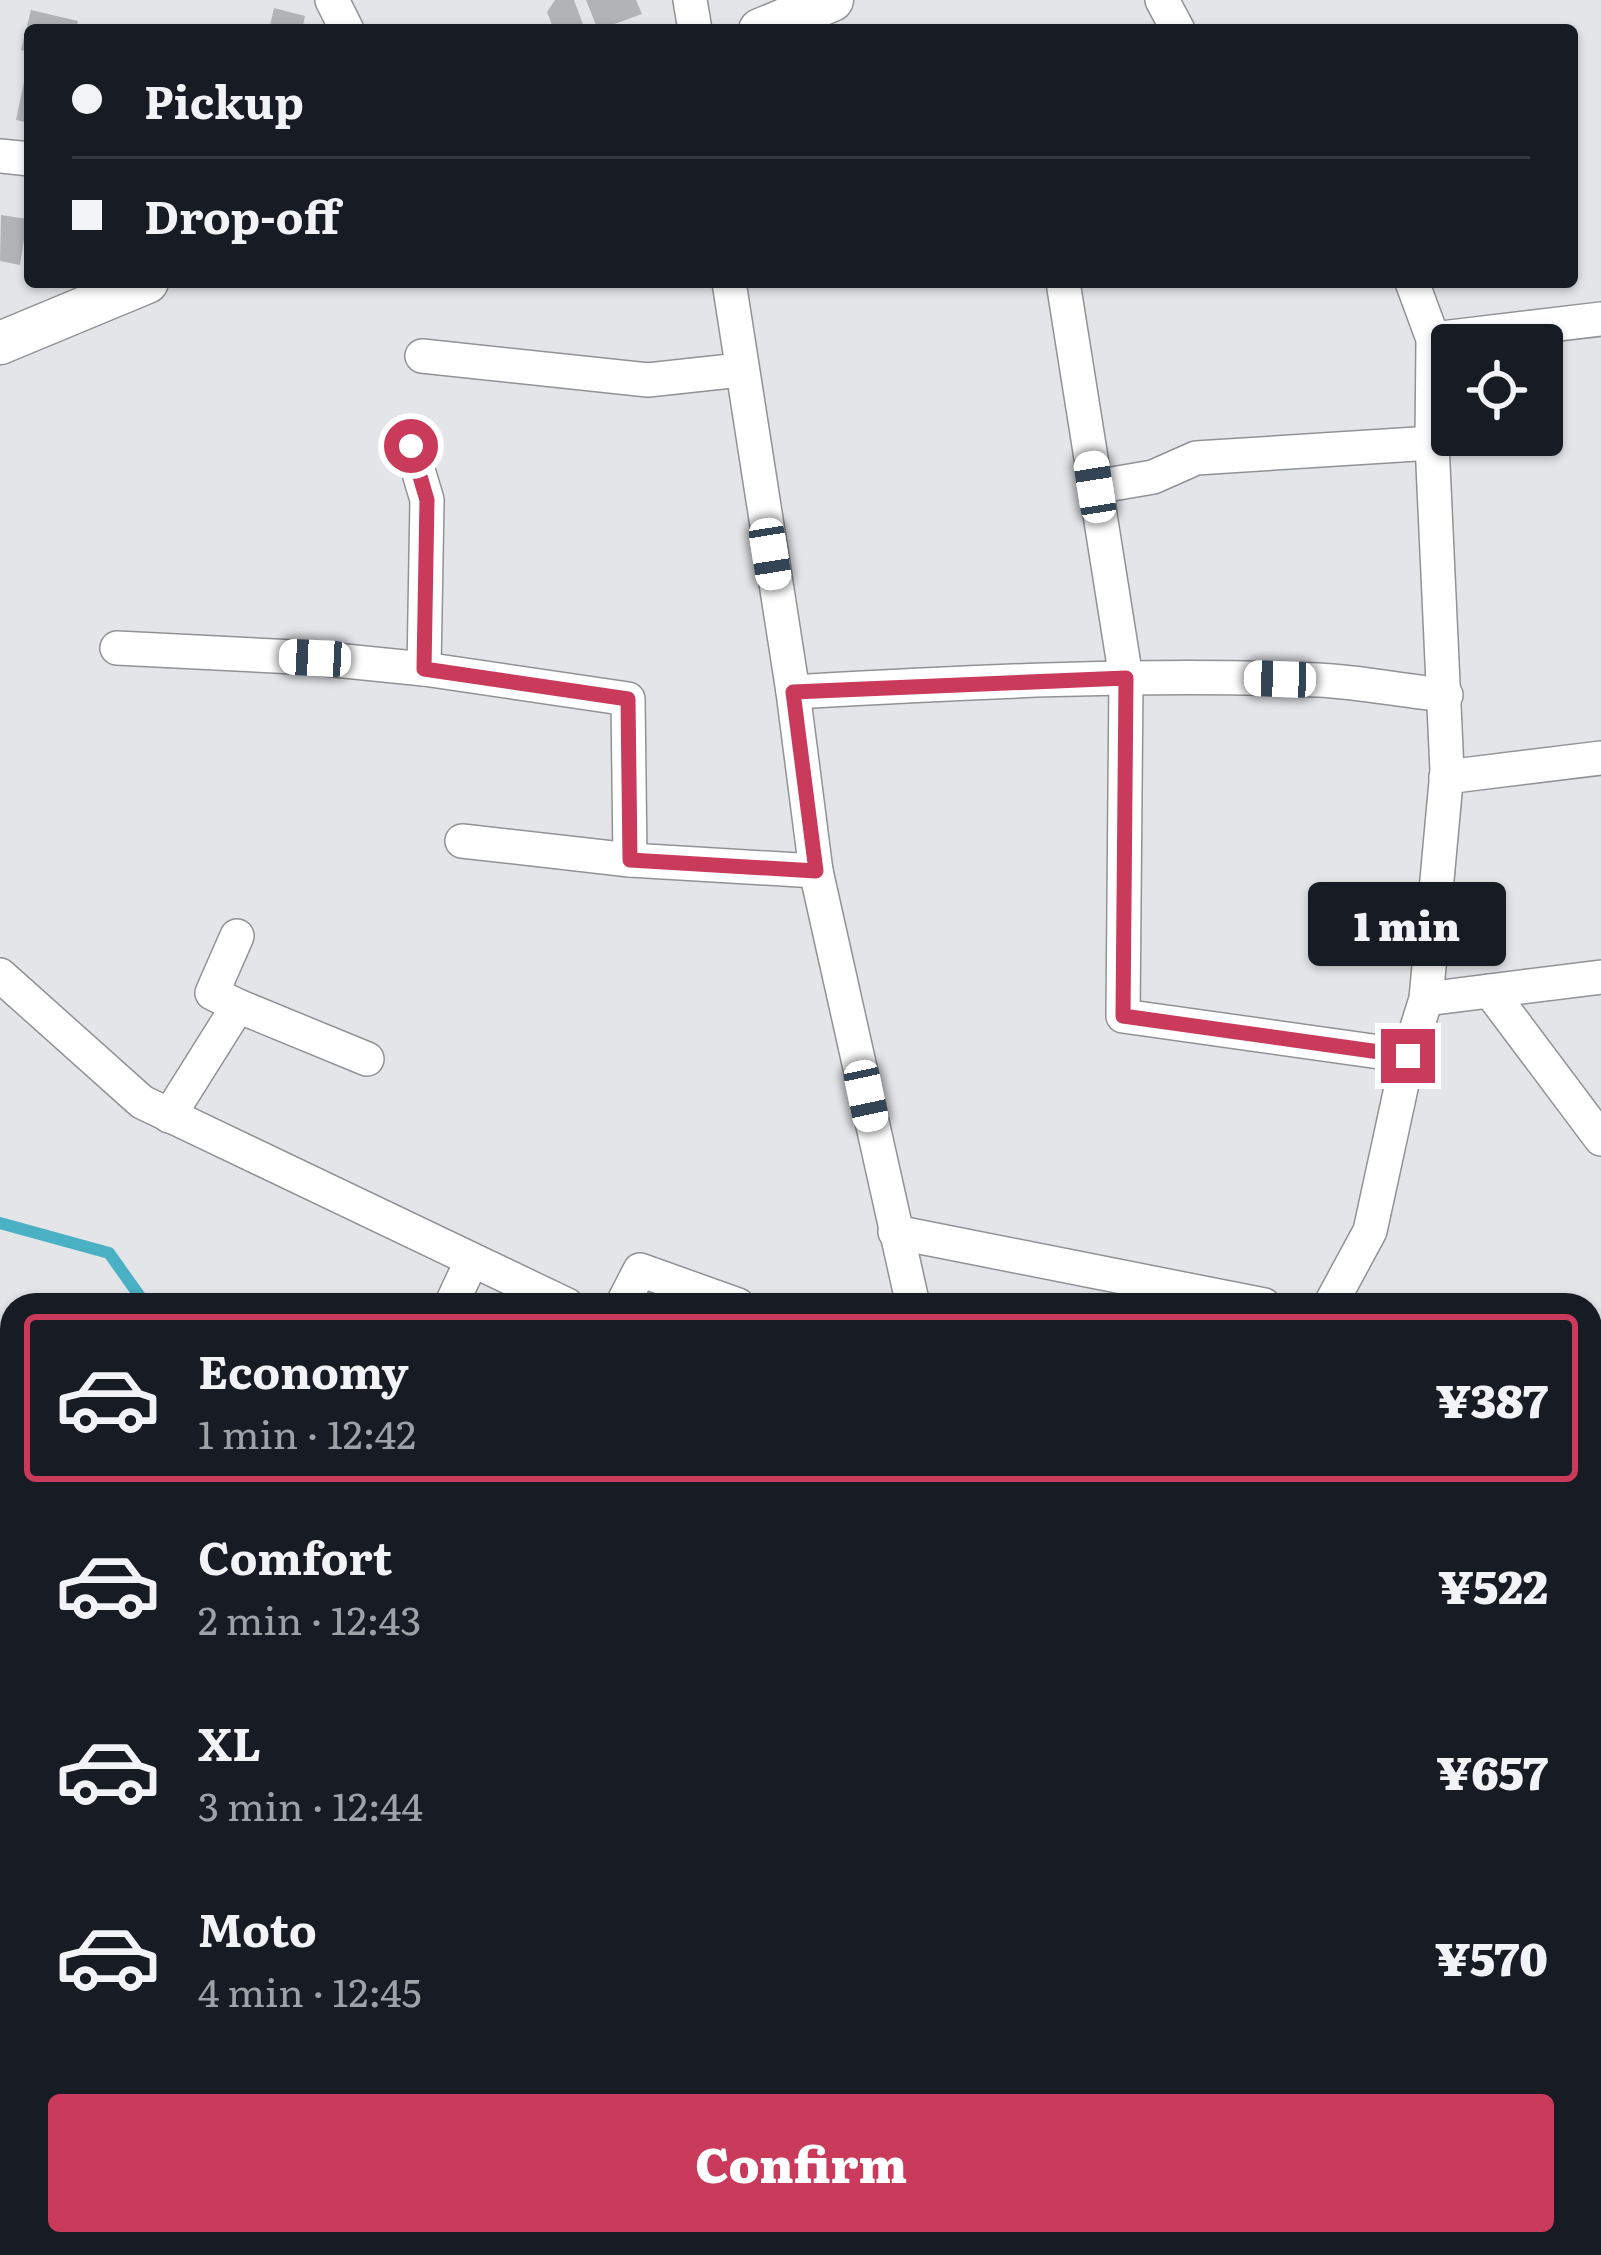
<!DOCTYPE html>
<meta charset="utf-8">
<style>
:root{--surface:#171b24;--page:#20242c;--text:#f1f3f6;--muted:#9ea1a6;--line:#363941;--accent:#ca3a5b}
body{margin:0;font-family:Literata,serif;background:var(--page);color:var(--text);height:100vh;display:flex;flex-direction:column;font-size:45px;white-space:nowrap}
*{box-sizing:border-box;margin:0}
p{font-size:39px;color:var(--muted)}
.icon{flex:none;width:66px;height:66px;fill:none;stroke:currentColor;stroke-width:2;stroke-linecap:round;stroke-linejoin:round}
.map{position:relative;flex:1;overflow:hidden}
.side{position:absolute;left:0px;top:1293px;width:1602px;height:963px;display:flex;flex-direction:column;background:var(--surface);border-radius:36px 36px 0 0;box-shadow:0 3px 9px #0004}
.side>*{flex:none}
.hud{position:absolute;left:24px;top:24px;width:1554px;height:264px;border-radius:12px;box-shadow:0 3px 9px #0004;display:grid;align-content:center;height:264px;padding:0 48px;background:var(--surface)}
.buttons{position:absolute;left:1431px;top:324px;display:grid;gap:24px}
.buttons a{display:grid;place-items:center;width:132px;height:132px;border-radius:12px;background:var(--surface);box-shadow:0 3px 9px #0004;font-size:60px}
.end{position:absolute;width:54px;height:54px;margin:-27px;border:15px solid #ca3a5b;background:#fff;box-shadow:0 0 0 6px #fff}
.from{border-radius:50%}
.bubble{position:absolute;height:84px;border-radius:12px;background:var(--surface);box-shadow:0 3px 9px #0004;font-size:39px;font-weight:800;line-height:84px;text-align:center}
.car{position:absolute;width:36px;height:72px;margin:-36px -18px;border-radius:15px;box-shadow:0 0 9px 3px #0007;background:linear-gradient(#fff 24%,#345 0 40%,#fff 0 76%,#345 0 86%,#fff 0)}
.hud b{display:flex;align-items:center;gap:42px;height:114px;font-size:45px}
.hud b+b{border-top:3px solid var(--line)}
.hud i{width:30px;height:30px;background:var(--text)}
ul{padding:21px 0 0;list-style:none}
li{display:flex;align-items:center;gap:36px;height:168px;margin:0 24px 18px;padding:0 24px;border:6px solid transparent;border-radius:12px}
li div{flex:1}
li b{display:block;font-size:45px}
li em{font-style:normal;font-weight:800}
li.on{border-color:var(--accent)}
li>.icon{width:108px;height:108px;stroke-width:1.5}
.cta{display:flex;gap:24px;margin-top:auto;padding:24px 48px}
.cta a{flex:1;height:138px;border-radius:12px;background:var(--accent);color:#fff;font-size:48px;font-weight:800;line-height:138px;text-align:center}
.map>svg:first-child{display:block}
.built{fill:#d4dae3}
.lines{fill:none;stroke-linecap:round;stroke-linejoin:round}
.stream{stroke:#4ab0c4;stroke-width:12}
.building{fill:#b2b3b6}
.minor-casing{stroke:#909294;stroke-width:36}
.tertiary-casing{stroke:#909294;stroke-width:45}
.minor{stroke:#fff;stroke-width:33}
.tertiary{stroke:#fff;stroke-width:42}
.route{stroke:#ca3a5b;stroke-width:15}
</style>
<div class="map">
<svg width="1601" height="2255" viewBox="0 0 1601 2255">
<rect width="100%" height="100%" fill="#e3e5e8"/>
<polygon class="built" points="1590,1917 1601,1923 1601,2255 1540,2255 1540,2244 1590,2244"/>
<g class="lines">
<g class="stream">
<polyline points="0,1223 109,1253 146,1305"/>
<polyline points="1323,2244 1324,2255"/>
</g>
</g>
<g class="building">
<polygon points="555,0 574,0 585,30 554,30 547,12"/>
<polygon points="586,0 636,0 642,14 598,30"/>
<polygon points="274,8 305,16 302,30 269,30"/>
<polygon points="31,10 78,21 76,30 30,30 30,52 21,50"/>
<polygon points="28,63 30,63 30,123 16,120"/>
<polygon points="1,215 27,219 20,265 0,261"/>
<rect x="0" y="1371" width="12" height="132"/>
<polygon points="0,1813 12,1813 12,2049 0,2050"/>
</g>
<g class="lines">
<defs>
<g id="minor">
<polyline points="332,0 347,30"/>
<polyline points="690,0 695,30"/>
<polyline points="1162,0 1178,30"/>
<polyline points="0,156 30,159"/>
<polyline points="729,282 793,692 816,871 913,1305"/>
<polyline points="1063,282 1126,678 1123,1016 1408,1056"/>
<polyline points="1433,339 1601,319"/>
<polyline points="422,356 648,380 740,370"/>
<polyline points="411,446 427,500 424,669"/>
<polyline points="1095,487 1153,477 1196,458 1432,443"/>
<polyline points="117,648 315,658 424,669 628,699 630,860 816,871"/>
<path d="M793 692C967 682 1143 673 1318 680 1361 682 1403 691 1446 695"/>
<polyline points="1446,777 1601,758"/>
<polyline points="462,841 630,860"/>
<polyline points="0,975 142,1102 567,1305"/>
<polyline points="1490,991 1601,1139"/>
<polyline points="1426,999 1601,977"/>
<polyline points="238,1006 367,1059"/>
<polyline points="169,1116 238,1006 212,993 237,936"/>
<polyline points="895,1232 1264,1305"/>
<polyline points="451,1305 471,1262"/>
<polyline points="622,1305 640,1270 738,1305"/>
<polyline points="1330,1305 1370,1231 1408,1056 1426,999 1447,771 1432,443 1433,339 1412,282"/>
<polyline points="0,1626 12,1626"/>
<polyline points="1590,1902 1601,1907"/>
<polyline points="678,2244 680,2255"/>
<polyline points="1151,2244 1154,2255"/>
</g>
<g id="tertiary">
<polyline points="760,30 832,0"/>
<polyline points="0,343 147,282"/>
</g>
</defs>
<use href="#minor" class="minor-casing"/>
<use href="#tertiary" class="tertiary-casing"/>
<use href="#minor" class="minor"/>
<use href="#tertiary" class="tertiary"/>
</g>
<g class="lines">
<polyline class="route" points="411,446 427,500 424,669 628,699 630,860 816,871 793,692 1126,678 1123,1016 1408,1056"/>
</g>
</svg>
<div class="buttons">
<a><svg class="icon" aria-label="locate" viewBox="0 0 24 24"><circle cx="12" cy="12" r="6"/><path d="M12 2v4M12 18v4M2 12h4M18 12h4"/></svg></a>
</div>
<i class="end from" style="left:411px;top:446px"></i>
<i class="end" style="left:1408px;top:1056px"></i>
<div class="bubble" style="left:1308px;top:882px;width:198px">1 min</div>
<i class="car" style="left:1095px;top:487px;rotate:351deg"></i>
<i class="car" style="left:770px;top:554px;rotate:171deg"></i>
<i class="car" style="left:315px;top:658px;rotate:273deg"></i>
<i class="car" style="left:1280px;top:679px;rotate:272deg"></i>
<i class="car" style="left:866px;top:1096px;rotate:168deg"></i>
<div class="hud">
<b><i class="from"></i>Pickup</b>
<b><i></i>Drop-off</b>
</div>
<section class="side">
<ul>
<li class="on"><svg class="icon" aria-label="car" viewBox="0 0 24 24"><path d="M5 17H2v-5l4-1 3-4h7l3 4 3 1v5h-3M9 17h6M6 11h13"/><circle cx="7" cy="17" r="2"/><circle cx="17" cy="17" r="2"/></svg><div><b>Economy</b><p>1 min · 12:42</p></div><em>¥387</em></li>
<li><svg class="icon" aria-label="car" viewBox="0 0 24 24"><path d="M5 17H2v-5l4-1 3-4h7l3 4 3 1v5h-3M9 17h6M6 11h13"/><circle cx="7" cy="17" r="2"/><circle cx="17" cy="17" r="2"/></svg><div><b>Comfort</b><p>2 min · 12:43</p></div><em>¥522</em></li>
<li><svg class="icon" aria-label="car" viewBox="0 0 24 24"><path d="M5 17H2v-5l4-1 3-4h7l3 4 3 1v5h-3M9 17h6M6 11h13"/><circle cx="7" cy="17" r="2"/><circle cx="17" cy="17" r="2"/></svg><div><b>XL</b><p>3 min · 12:44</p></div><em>¥657</em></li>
<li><svg class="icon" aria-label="car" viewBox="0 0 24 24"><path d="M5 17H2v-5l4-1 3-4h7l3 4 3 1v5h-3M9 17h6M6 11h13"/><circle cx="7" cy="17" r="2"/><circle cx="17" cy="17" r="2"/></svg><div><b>Moto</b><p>4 min · 12:45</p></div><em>¥570</em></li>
</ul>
<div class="cta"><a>Confirm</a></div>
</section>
</div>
